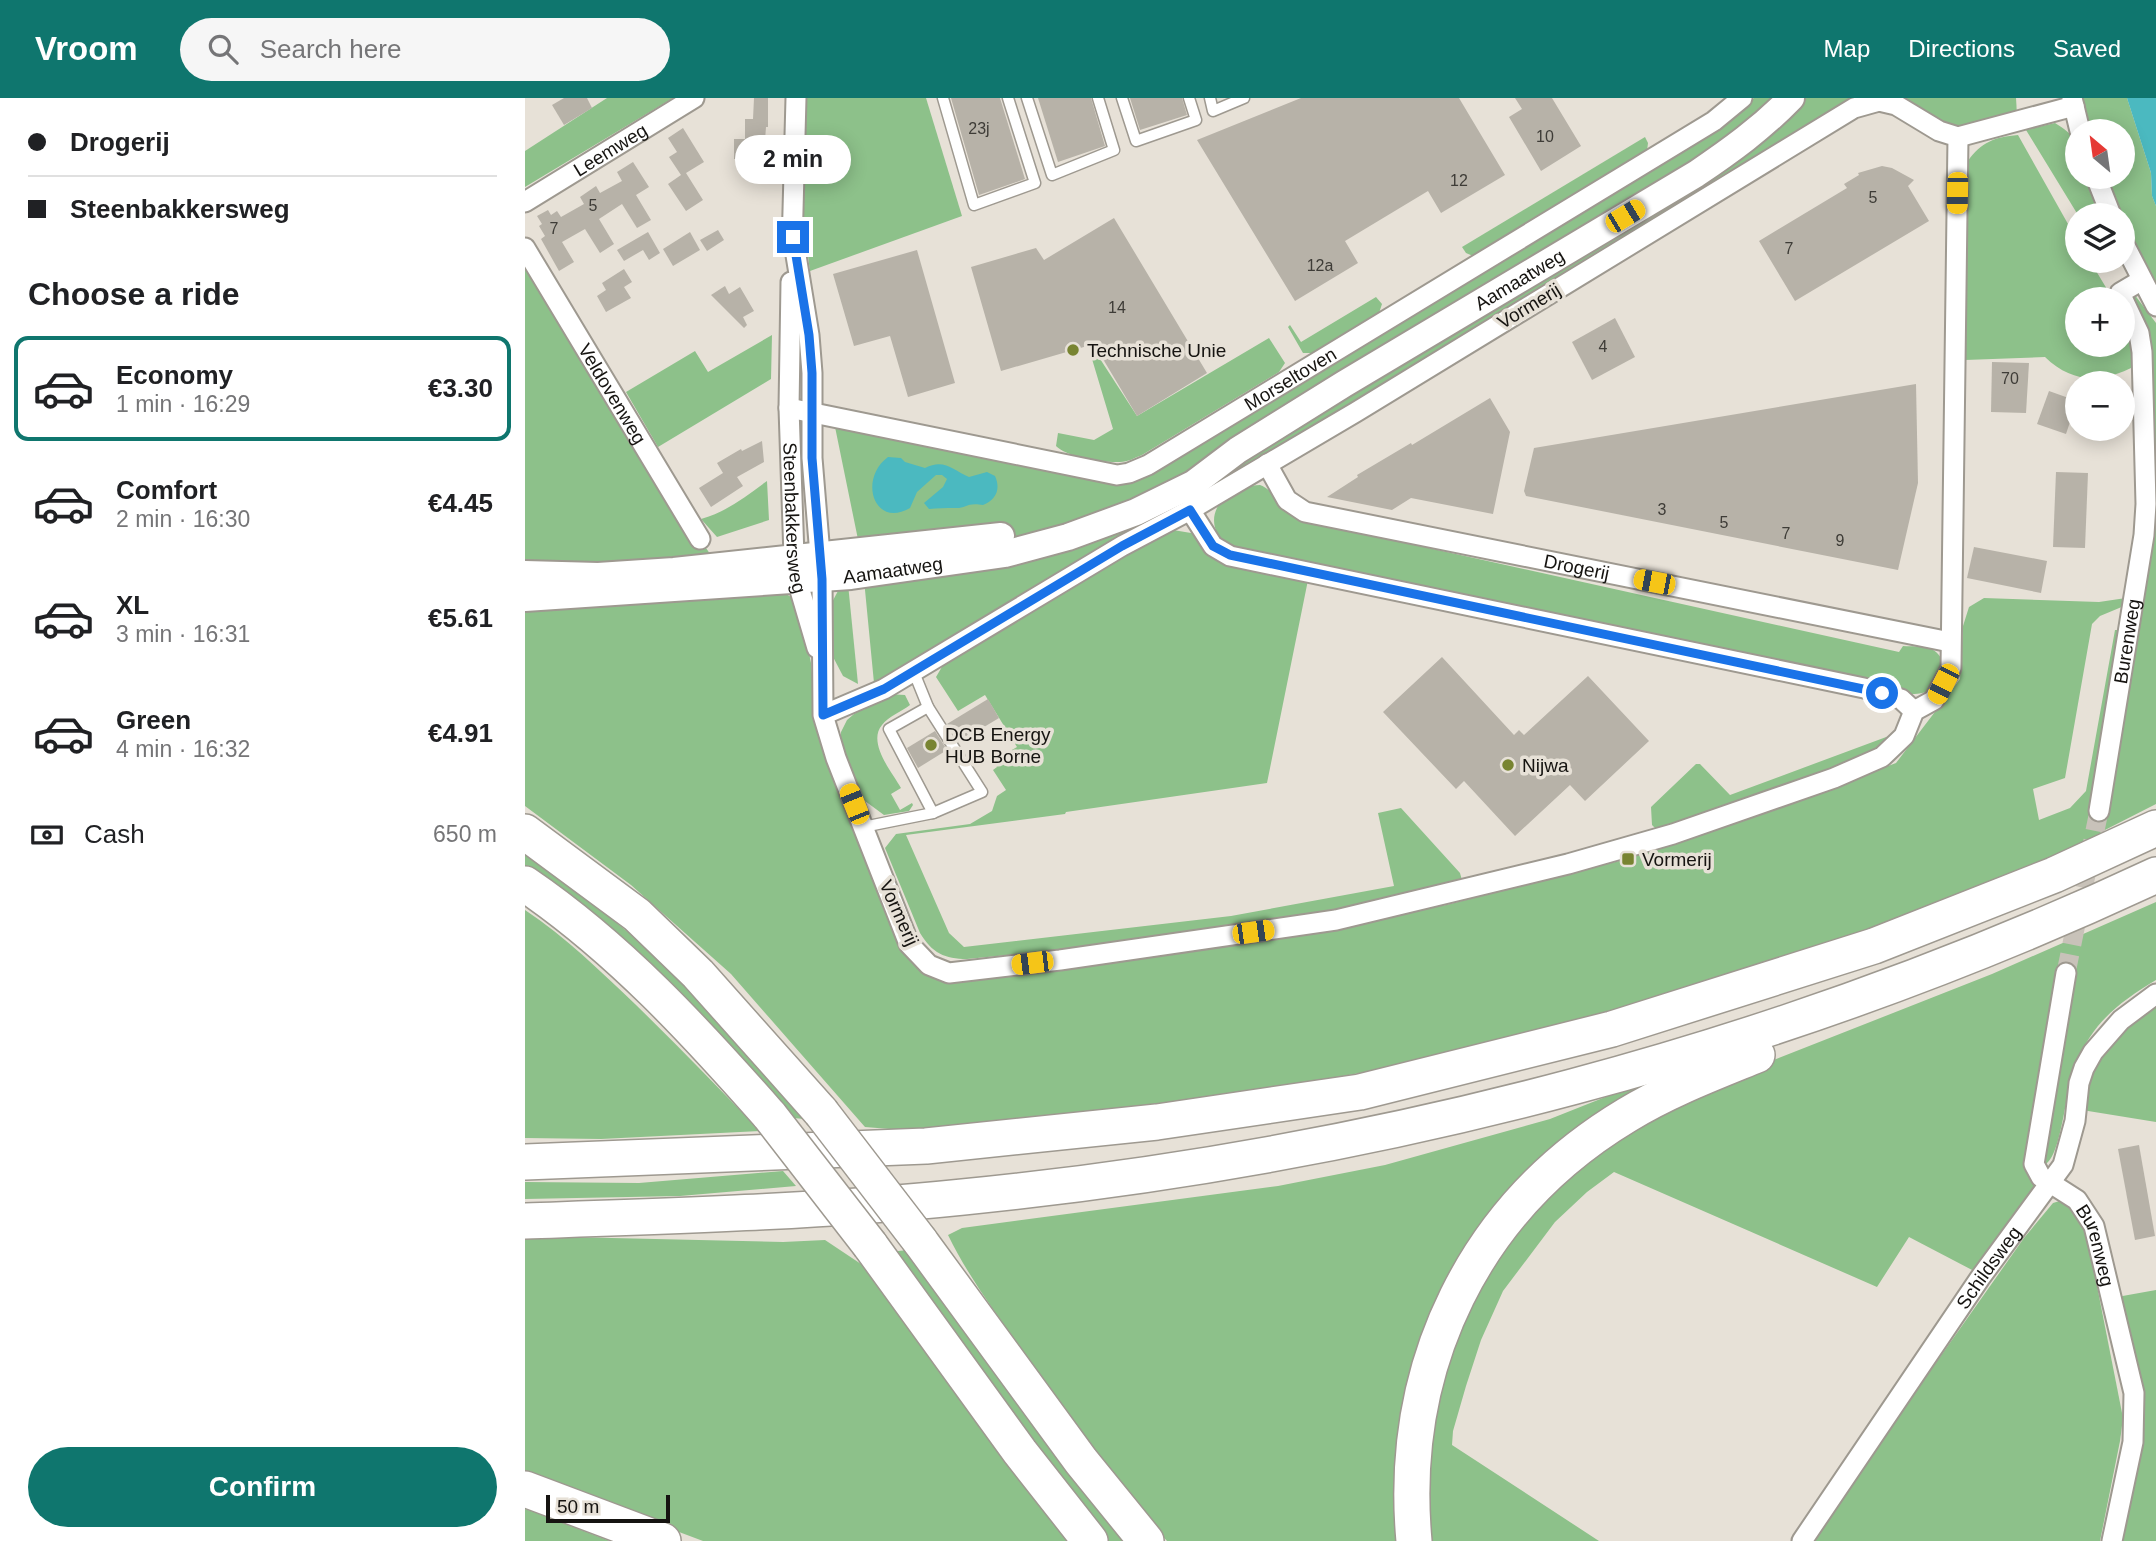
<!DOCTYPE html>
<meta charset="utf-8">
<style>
:root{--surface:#fff;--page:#f6f6f6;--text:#202124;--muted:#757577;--line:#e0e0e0;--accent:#0f766e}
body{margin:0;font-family:Arial,sans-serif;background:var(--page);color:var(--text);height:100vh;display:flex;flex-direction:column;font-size:26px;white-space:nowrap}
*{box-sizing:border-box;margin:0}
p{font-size:23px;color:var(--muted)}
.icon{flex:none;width:38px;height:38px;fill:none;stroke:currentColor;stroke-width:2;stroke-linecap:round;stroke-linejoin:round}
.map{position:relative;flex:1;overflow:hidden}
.sheet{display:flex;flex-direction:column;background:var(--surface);width:525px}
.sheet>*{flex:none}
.banner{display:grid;align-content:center;height:154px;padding:0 28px;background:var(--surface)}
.needle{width:46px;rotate:331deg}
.controls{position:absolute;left:1540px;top:21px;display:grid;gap:14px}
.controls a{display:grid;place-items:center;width:70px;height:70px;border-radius:50%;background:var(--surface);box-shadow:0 4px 18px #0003;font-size:35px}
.scale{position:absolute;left:21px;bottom:18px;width:124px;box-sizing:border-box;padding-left:7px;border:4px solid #161411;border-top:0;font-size:19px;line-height:24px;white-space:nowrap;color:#161411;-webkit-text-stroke:5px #e7e1d7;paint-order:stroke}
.end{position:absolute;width:32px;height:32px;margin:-16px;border:9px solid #1a73e8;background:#fff;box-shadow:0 0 0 4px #fff}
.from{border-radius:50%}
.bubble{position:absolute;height:49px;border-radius:24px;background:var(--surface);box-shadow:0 4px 18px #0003;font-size:23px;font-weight:700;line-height:49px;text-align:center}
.car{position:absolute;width:21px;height:42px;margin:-21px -10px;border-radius:9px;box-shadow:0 0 5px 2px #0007;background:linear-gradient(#f5c518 24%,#345 0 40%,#f5c518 0 76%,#345 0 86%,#f5c518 0)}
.banner b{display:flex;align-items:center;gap:24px;height:66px;font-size:26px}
.banner b+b{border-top:2px solid var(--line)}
.banner i{width:18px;height:18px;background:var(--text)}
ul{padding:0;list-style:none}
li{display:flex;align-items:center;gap:21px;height:105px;margin:0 14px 10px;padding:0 14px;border:4px solid transparent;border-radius:14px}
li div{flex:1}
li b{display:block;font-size:26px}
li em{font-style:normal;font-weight:700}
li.current{border-color:var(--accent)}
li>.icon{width:63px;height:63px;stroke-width:1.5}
h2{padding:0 28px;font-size:32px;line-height:84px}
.pay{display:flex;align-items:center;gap:18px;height:77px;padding:0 28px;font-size:26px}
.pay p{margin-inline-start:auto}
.cta{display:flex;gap:14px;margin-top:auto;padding:14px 28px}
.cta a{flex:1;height:80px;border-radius:42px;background:var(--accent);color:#fff;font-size:28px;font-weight:700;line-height:80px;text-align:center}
header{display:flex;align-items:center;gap:42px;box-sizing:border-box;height:98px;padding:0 35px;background:var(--accent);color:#fff}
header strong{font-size:33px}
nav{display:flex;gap:38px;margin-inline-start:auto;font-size:24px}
.search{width:490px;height:63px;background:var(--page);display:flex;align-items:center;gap:18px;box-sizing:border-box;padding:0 24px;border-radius:38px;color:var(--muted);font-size:26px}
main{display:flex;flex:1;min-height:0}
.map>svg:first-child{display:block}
.green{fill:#8dc18a}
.water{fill:#4bb9c0}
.building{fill:#b7b2a8}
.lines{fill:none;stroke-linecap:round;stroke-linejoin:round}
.minor-tunnel{stroke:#c8c2b9;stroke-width:19;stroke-dasharray:19 10;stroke-linecap:butt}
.service-casing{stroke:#9e9990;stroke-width:13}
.minor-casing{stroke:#9e9990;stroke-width:23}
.secondary-casing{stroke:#9e9990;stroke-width:30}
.motorway-casing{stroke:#9e9990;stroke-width:38}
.service{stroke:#fff;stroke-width:10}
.minor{stroke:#fff;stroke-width:19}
.secondary{stroke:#fff;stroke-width:26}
.motorway{stroke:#fff;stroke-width:35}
.motorway-bridge-casing{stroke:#9e9990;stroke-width:38;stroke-linecap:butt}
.motorway-bridge{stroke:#fff;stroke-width:35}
.route{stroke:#1a73e8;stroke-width:9}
.poi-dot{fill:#788431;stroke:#e7e1d7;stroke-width:2.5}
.labels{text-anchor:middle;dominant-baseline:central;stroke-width:7;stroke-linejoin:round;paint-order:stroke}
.number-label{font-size:16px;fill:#3e3c37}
.street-label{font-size:19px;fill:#161411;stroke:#e7e1d7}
.poi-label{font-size:19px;fill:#161411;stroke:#e7e1d7;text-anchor:start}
</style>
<header>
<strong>Vroom</strong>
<div class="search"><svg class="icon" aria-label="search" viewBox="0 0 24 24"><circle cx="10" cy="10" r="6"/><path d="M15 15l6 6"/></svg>Search here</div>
<nav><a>Map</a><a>Directions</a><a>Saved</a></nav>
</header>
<main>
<section class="sheet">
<div class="banner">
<b><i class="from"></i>Drogerij</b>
<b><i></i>Steenbakkersweg</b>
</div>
<h2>Choose a ride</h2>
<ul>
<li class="current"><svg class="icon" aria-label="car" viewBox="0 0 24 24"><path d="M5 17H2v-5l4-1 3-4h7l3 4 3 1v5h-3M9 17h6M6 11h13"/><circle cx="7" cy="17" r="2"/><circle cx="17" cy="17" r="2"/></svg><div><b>Economy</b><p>1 min · 16:29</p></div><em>€3.30</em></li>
<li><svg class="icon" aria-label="car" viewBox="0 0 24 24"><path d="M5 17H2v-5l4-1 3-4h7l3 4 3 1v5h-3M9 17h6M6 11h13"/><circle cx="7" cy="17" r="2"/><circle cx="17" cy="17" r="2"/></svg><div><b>Comfort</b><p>2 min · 16:30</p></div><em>€4.45</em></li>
<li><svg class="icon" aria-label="car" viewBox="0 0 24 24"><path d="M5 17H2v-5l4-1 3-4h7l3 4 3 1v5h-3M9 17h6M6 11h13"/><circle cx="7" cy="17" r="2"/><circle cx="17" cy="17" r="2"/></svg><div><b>XL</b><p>3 min · 16:31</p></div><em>€5.61</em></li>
<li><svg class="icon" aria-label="car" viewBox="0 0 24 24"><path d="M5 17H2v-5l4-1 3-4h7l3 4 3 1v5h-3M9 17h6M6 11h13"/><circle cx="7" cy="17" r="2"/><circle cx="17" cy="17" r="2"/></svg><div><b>Green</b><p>4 min · 16:32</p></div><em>€4.91</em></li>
</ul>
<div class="pay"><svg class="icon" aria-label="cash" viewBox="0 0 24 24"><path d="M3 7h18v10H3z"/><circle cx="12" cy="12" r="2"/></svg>Cash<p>650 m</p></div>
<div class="cta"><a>Confirm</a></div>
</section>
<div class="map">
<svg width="1631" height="1443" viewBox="0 0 1631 1443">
<rect width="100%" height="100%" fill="#e7e1d7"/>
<g class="green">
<polygon points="82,0 148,0 0,89 0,53"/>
<polygon points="282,0 401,0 437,118 285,173 274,90 278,11"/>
<polygon points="1229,0 1336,0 627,425 587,444 349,585 337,461 309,324 587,383 1213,14"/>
<polygon points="1374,0 1491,0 1492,17 1436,30 1414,23"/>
<path d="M1557 0H1602L1626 75 1627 98 1631 108V194C1621 174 1598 139 1598 117H1594L1579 79H1598V33H1564Z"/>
<path d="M1530 25C1558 42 1552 49 1552 79H1564L1578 117H1553L1501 32Z"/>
<path d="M1493 37 1552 142V163H1565L1588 201H1552V247H1598V218L1605 231 1610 268C1577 285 1548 286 1520 259L1440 262 1443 63C1456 44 1470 39 1493 37Z"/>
<polygon points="1120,39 1123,45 1122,53 948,158 941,155 937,149"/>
<polygon points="0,164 106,340 211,494 255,492 266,499 276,515 286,565 290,612 396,870 575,865 758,839 921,807 1094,763 1226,720 1371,665 1435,581 1438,528 1444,509 1459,500 1574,504 1601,500 1599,508 1575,518 1567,526 1540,680 1508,691 1514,722 1545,710 1561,693 1590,532 1596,532 1579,715 1615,531 1611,530 1623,453 1605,202 1609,196 1631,225 1631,706 1578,733 1578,725 1575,737 1502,772 1264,864 1163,895 896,964 774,986 603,1012 377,1032 340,1029 206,876 106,787 0,708"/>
<polygon points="851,199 857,206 854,215 787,255 778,255 763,229 765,227 776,244"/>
<polygon points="247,237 246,281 133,349 101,294 170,253 183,274"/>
<path d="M744 240 760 265 754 274 617 357C609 360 603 364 595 364 579 365 541 359 531 348L533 335 569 342 588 331 564 251 568 250 612 318Z"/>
<path d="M242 383 244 422 192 439 176 421C202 414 221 398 242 383Z"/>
<path d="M735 387C745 390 767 413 777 422L1374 554 1378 548C1395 549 1412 546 1418 565L1404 593C1391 597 1381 599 1373 586L703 450C672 420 697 389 735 387Z"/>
<path d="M648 432 672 436 783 482 742 685 541 714 540 716 381 737 424 835 439 849 706 818 869 788 853 715 876 710 935 775 938 786C776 825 608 845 442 861 420 861 407 855 395 835L360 750 371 736 445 726 467 713 472 698 481 692 468 672 472 669 468 663 492 649 460 597 433 613 411 579 421 562 611 450Z"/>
<polygon points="323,486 333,586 318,578 307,557 305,508 314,491"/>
<path d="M363 596 380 597 385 607C376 614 364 618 357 627 342 645 367 674 376 690L366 696 375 712 387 705 388 707 384 713 359 717 340 703 316 648V634L322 622 329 616Z"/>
<polygon points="1372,635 1368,643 1322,666 1136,730 1131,731 1127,727 1126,709 1171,666 1175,666 1205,697"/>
<polygon points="0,750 153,875 289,1022 259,1019 0,783"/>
<path d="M1631 804V882C1593 905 1567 925 1550 968 1541 989 1537 1055 1521 1066L1518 1060 1511 1081V1091L1449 1173 1384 1139 1352 1189 1089 1074 1062 1094 1030 1124 978 1193 956 1242 941 1288 928 1333 927 1347 1074 1443H905L902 1348 926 1246 976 1154 1002 1121 1077 1046 1231 969 1467 876Z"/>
<path d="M0 812C41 839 75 873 110 906 153 948 194 990 235 1033L76 1041 0 1040Z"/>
<polygon points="1631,904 1631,1024 1557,1012 1566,972 1585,941"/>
<path d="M1228 950 1139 988 933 1182 880 1443H642C597 1394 560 1338 521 1284 487 1237 449 1190 423 1137L437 1130 753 1088 860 1067 1025 1021 1093 994Z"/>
<polygon points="258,1073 271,1088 155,1098 0,1101 0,1084 114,1085"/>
<polygon points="1538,1102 1556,1120 1561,1132 1598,1320 1595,1343 1575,1443 1285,1443 1499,1140 1528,1105"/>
<polygon points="0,1138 258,1144 300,1142 336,1166 349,1182 546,1443 178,1443 0,1376"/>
<polygon points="384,1152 586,1428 599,1443 569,1443 362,1154"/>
<polygon points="1631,1192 1631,1443 1592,1443 1611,1343 1592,1199"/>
<polygon points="0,1411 9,1414 85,1443 0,1443"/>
</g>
<g class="water">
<polygon points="1602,0 1631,0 1631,108 1627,98 1626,75"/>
<path d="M363 359 376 360 380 364 400 370C419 360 428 372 444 379L462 374 470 378C476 391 471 402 458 407 441 404 441 411 429 410 420 410 413 410 404 411L399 405 418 389 422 381 417 377H411L392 394 385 410C349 431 333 381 363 359Z"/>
</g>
<g class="building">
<polygon points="39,0 62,0 67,10 39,27 27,7"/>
<polygon points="229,0 243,0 243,29 241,29 240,42 235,42 234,61 209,61 209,41 220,41 220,21 228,21"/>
<polygon points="426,0 475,0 500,81 454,97"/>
<polygon points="513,0 566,0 580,48 533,64"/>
<polygon points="605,0 657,0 662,17 615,32"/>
<polygon points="776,0 934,0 980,77 916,115 903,93 820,143 833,165 770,203 672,42"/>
<polygon points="990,0 1027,0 1056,48 1016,73 984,19 997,11"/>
<polygon points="158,30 179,64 161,75 178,102 161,113 143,86 156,77 144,59 152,54 143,40"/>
<polygon points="108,64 124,89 111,97 126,122 112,130 97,106 74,121 89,146 75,155 60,131 37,144 49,164 34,173 16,141 20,138 14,128 17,126 12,118 23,112 26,117 32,113 36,119 59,106 55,99 71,88 75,95 97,83 92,74"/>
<polygon points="1357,68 1367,70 1389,82 1383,88 1404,123 1270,203 1234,143 1322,90 1319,86 1334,77 1333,75"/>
<polygon points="589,120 682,275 612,318 569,246 476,273 446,169 511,150 519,162"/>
<polygon points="193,132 199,142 182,153 175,142"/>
<polygon points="123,134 135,155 124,162 118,152 99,163 92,152"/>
<polygon points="165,134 175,152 148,168 138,151"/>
<polygon points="392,152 430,285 383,299 365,238 329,248 308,176"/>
<polygon points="99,171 107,184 99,189 106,200 81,214 72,198 81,192 77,185"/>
<polygon points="200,188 204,196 215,189 229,213 218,219 222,227 219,230 186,197"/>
<polygon points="1090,220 1110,259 1067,282 1047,244"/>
<polygon points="1467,264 1504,265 1501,315 1466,314"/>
<polygon points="1391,286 1393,385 1373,472 1001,398 999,393 1009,350"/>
<polygon points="1524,293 1552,303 1541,336 1512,326"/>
<polygon points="965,300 985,334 968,416 886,400 867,412 802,399 833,379 832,377 886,345 887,347"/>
<polygon points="237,343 239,364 212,379 218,388 186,409 174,390 198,375 192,365 216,351 217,353"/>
<polygon points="1531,374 1563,375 1560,450 1528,449"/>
<polygon points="1449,449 1522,463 1516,495 1442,480"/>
<polygon points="917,559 989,637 994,632 999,637 1063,578 1124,643 1060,703 1045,687 990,738 939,683 931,691 858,614"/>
<polygon points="463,601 474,620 434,644 422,626"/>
<polygon points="410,633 422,652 393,670 382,650"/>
<polygon points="1614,1047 1630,1138 1610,1142 1593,1051"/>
</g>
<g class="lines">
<polyline class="minor-tunnel" points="1541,875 1574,713"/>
<defs>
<g id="service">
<polyline points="418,0 449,107 510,85 483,0"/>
<polyline points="502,0 527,77 589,52 573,0"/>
<polyline points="597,0 611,43 671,22 664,0"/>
<polyline points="685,0 688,13 719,0"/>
<polyline points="403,609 364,631 408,715"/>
<polyline points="338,729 408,715 457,694 403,609 388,572"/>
</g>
<g id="minor">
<polyline points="1547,0 1555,33"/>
<polyline points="1433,39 1549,8"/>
<polyline points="1571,79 1586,117"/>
<path id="s1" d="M0 104 169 0"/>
<polyline points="268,139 284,237 287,275 287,360 297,481 298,617 311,660 384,846 404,867 424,875 535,862 811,822 1043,766 1148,736 1309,680 1357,659 1379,638 1389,613 1409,602 1426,570 1433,39 1414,33 1371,7 1354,3 1329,10 831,314 665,412 597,448 359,591 298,617"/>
<polyline points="1598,144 1631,208"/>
<path id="s2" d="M0 150 175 441"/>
<polyline points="267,150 271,0"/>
<path id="s3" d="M266 184 264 310 269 459 272 482 292 550"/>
<path id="s4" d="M264 310 592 377 604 375 623 367 1189 23 1217 0"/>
<path id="s5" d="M742 366 762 402 780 414 1425 544"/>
<polyline points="665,412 688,448 705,458 1339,590 1376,601 1389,613"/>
<path id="s6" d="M1574 713 1619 437 1621 406 1617 254 1614 235 1595 195 1617 182"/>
<path id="s7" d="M1541 875 1509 1066 1516 1079 1552 1102 1569 1128 1609 1295 1608 1344 1587 1443"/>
<path id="s8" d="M1277 1443 1455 1180 1538 1067 1550 1023 1554 985 1559 970 1568 954 1596 922 1631 896"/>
</g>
<g id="secondary">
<polyline points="0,476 73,478 149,473 476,438"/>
<path id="s9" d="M0 500 326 478 480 456 543 439 611 414 668 386 713 352 819 286 1171 76C1205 53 1237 30 1266 0"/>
</g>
<g id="motorway">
<polyline points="0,734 112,817 173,876 296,1014"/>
<path d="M0 786C94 850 171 934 245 1018"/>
<polyline points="0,1064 401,1048 632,1024 835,994 1087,931 1349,848 1529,777 1631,730"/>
<path d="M0 1123C146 1118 293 1114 438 1099 851 1058 1255 953 1631 777"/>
<polyline points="395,1143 556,1363 621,1443"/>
<polyline points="345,1147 495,1354 565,1443"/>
<polyline points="0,1391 138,1443"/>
<path d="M889 1443C873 1267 949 1109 1102 1017 1143 992 1188 975 1232 957"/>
</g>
</defs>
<use href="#service" class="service-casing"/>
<use href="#minor" class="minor-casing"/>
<use href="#secondary" class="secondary-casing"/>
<use href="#motorway" class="motorway-casing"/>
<use href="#service" class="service"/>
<use href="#minor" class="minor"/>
<use href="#secondary" class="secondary"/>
<use href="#motorway" class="motorway"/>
<defs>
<g id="motorway-bridge">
<polyline points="296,1014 395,1143"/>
<polyline points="245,1018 345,1147"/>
</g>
</defs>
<use href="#motorway-bridge" class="motorway-bridge-casing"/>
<use href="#motorway-bridge" class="motorway-bridge"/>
</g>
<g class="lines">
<polyline class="route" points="268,139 284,237 287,275 287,360 297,481 298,617 359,591 597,448 665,412 688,448 705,457 1357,595"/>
</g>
<g class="poi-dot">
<circle cx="548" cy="252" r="7"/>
<circle cx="406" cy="647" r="7"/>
<circle cx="983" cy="667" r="7"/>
<rect x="1096" y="754" width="14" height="14" rx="3.5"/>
</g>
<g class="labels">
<g class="number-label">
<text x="454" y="30">23j</text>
<text x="1020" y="38">10</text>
<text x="934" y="82">12</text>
<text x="1348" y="99">5</text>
<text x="68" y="107">5</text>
<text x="29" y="130">7</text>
<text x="1264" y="150">7</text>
<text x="795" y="167">12a</text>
<text x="592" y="209">14</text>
<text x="1078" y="248">4</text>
<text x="1485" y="280">70</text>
<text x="1137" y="411">3</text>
<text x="1199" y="424">5</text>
<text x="1261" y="435">7</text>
<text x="1315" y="442">9</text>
</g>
<g class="street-label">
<text stroke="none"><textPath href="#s1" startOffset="100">Leemweg</textPath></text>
<text stroke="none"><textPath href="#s9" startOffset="1069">Aamaatweg</textPath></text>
<text transform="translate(1004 208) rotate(-31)">Vormerij</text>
<text stroke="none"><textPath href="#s4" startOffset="534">Morseltoven</textPath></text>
<text stroke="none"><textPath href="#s2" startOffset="170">Veldovenweg</textPath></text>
<text stroke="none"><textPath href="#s3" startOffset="236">Steenbakkersweg</textPath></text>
<text stroke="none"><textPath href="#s5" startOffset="340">Drogerij</textPath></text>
<text stroke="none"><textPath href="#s9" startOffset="369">Aamaatweg</textPath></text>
<text stroke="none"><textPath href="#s6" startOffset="172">Burenweg</textPath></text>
<text transform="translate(374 815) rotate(66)">Vormerij</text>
<text stroke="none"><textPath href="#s7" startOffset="301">Burenweg</textPath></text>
<text stroke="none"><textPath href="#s8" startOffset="331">Schildsweg</textPath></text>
</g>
<g class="poi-label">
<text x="562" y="252">Technische Unie</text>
<text x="420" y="636">DCB Energy<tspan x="420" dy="22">HUB Borne</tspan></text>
<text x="997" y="667">Nijwa</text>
<text x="1117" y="761">Vormerij</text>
</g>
</g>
</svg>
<div class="controls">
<a><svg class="needle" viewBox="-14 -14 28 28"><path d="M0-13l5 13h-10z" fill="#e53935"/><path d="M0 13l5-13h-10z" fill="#757577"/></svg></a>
<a><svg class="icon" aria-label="layers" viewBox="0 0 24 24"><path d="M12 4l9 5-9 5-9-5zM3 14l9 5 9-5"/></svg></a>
<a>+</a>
<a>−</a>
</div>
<div class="scale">50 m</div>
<i class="end from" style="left:1357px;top:595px"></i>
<i class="end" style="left:268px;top:139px"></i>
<div class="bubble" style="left:210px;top:37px;width:116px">2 min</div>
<i class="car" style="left:1432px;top:95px;rotate:181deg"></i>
<i class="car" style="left:1100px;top:118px;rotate:59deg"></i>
<i class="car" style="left:1129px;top:484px;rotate:281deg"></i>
<i class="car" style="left:1418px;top:586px;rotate:207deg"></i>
<i class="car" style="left:329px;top:706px;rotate:338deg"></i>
<i class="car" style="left:728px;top:834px;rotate:82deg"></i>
<i class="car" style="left:507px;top:865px;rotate:263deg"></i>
</div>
</main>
